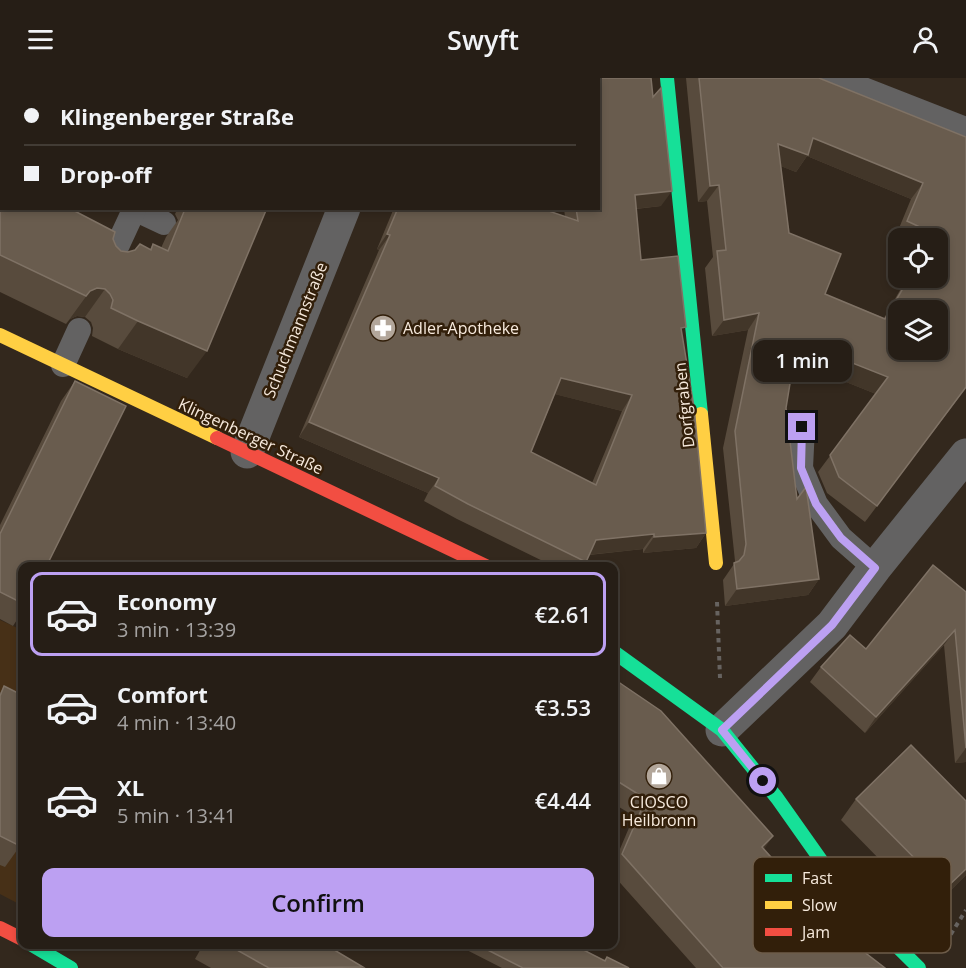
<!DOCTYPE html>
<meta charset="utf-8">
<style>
:root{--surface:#261e16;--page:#2e271f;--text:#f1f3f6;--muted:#a4a2a1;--line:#423c35;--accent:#bca0f2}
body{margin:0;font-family:"Open Sans",sans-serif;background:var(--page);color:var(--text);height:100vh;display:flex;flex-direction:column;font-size:22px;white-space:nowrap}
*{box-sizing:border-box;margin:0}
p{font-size:20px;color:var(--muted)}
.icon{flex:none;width:33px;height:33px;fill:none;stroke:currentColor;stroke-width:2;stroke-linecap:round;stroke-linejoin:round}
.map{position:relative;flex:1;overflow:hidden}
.details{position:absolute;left:18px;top:484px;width:600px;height:387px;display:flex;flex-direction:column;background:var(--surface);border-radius:12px;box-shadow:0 3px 9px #0003,0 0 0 2px var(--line)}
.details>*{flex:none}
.banner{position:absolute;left:0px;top:0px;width:600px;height:132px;box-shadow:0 3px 9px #0003,0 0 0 2px var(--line);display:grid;align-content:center;height:132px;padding:0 24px;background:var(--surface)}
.fabs{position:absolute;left:888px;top:150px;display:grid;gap:12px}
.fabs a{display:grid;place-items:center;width:60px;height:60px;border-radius:12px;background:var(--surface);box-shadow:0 3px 9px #0003,0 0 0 2px var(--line);font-size:30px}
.end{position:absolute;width:27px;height:27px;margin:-14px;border:8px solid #bca0f2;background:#111;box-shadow:0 0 0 3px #111}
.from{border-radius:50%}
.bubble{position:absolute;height:42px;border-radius:12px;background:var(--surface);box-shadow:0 3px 9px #0003,0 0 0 2px var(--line);font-size:20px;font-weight:600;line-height:42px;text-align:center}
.banner b{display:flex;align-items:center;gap:21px;height:57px;font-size:22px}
.banner b+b{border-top:2px solid var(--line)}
.banner i{width:15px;height:15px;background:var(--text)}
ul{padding:10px 0 0;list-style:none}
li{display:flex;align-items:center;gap:18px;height:84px;margin:0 12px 9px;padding:0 12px;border:3px solid transparent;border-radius:12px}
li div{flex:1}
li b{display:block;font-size:22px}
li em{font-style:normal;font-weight:600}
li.active{border-color:var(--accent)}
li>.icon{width:54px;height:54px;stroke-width:1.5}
.primary-button{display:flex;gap:12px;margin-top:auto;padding:12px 24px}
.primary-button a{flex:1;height:69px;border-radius:12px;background:var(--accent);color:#111;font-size:24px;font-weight:600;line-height:69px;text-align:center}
header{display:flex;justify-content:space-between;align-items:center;height:78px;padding:0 24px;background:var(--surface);font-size:27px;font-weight:600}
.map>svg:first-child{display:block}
.built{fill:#473017}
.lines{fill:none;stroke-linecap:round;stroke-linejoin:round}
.path{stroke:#676360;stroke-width:4;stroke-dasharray:4.5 4.5;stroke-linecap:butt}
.lane{stroke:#636262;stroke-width:24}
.street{stroke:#636262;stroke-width:33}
.fast{stroke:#16e098;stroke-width:14}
.slow{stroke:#ffcf43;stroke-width:14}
.jam{stroke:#f24e42;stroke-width:14}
.wall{fill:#584b3d;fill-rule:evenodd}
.shaded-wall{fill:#423629}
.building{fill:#695c4e;stroke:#7f7265;stroke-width:1.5;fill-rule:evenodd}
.route{stroke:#bca0f2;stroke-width:8}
.labels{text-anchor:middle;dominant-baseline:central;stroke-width:5;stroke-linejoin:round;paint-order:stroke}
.poi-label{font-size:16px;fill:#f7eadd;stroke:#321f0a;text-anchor:start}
.street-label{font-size:16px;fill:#f7eadd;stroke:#321f0a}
.key{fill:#321f0a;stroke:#6d5c49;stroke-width:1.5}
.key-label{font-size:16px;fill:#f7eadd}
</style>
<header><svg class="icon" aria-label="menu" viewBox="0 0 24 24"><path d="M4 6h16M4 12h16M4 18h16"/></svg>Swyft<svg class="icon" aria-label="person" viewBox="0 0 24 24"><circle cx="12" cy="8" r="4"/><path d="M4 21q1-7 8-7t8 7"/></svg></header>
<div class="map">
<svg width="966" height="890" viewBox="0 0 966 890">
<rect width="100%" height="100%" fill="#33281d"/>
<polygon class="built" points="0,542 22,552 22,814 17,825 0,816"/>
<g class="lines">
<g class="path">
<polyline points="0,86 2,86"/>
<polyline points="717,524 720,600"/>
<polyline points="946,864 966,832"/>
</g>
<g class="lane">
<polyline points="132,130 164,145"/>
<polyline points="108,188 134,132"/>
<polyline points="63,287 79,252"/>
<polyline points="803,349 801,390 816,426 841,460 875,490"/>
</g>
<g class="street">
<polyline points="823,0 966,56"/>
<polyline points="395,2 396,0"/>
<polyline points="247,374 344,130"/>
<polyline points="722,652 832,547 875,490 966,377"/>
</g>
<g class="fast">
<polyline points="667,0 701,336"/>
<polyline points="614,574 722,652 777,720 847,819 919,890"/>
<polyline points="32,867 71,890"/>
</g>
<g class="slow">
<polyline points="0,257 217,360"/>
<polyline points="701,336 716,485"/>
</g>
<g class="jam">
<polyline points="217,360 488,489"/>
<polyline points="0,850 22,861"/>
</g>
</g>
<g class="wall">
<path d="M452 0H651L661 128 636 131 641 182 682 255 706 455 696 470 643 475V471L589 477 582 489H555L457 441 424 423 428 415 299 359 379 172 377 171 394 130H540L565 139 564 130H598V2H451ZM555 316 622 333 592 405 531 374Z"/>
<path d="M686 0H819L966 59V310L865 444 827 415 818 394 876 316 794 283 786 330 797 421 819 501 808 517 725 528 723 502 734 486 735 483 723 370 748 252 712 258 705 190 713 179 707 123 698 124ZM807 78 911 121 895 160 898 161V160H938V200H907L884 240 825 216 789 155 781 88 796 94Z"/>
<polygon points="0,94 113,161 116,168 121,173 128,174 150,171 153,166 161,170 166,159 178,142 175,136 178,130 267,130 187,300 118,271 92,258 93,250 91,244 85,239 77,238 70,241 66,246 0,214"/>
<polygon points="75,303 22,489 22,534 13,548 0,541 0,447 61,323"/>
<polygon points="966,514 966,684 955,685 944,567 865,655 810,604 821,589 866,571"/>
<polygon points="614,601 827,842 855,867 885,890 696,890 614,798 614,785 634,738 614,726"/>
<polygon points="4,608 20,768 5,789 0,787 0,615"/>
<polygon points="856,721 966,797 930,833 841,742"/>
<polygon points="203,867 326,867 362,890 211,890 195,881"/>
<polygon points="457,867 565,867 572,871 574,867 604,882 607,879 629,890 502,890"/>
</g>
<g class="shaded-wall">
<polygon points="0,16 2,16 2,52 0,51"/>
<polygon points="813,60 923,105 911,121 807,78 796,94 767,83 778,66"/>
<polygon points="719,107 707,123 698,124 710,108"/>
<polygon points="672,113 661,128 624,132 635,117"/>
<polygon points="387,156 390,157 379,172 377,171"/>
<polygon points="97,210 105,211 85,239 77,238 70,241 66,246 90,213"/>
<polygon points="759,235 748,252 712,258 724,242"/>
<polygon points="138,243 207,273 187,300 118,271"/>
<polygon points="797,263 888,299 876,316 786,280"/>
<polygon points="561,300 632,317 622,333 550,315"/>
<polygon points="966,309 966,310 865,444 877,428"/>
<polygon points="309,344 439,400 428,415 299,359"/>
<polygon points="706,455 696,470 643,475 654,459"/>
<polygon points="654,456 643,471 586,477 596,462"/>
<polygon points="819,501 808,517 725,528 737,511"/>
<polygon points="955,552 944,567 865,655 876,639"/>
<polygon points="966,670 966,684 955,685"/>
<polygon points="773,758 761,776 762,769"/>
<polygon points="966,791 966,797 930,833 945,811"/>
</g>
<g class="building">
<polygon points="0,0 322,0 322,2 2,2 2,16 0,16"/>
<path d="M457 0H651L653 19 661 10 672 113 635 117 641 182 678 178 686 249 681 250 694 329 706 455 654 459V456L596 462 586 484 468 426 435 408 439 400 309 344 390 157 387 156 398 130H540L578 143 576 130H598V2H457ZM561 300 632 317 596 407 531 374Z"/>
<path d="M699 0H819L966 59V309L877 428 839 399 830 377 888 299 797 263 786 330 797 421 806 409 819 501 737 511 734 485 739 483 744 477 746 466 735 353 759 235 724 242 717 173 726 172 719 107 710 108ZM813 60 923 105 907 143 935 156 932 160H938V200H909L885 241 825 216 841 176 789 155 778 66 808 77ZM898 232H938V272H898Z"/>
<polygon points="0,94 2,95 2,130 69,130 115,154 113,161 116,168 121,173 128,174 135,172 140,166 151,172 153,166 168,173 185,131 187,130 267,130 207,273 138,243 111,230 113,222 110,216 105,211 97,210 90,213 86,218 0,177"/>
<polygon points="75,303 126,328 46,489 22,489 22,525 0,514 0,456"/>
<polygon points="933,487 966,514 966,670 955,552 876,639 821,589 850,557 866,571"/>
<polygon points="614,601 661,633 773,758 762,769 827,842 833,833 859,861 854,866 885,890 723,890 622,776 646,721 614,701"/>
<polygon points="4,608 22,617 22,762 20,768 0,758 0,618"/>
<polygon points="911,667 966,723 966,791 945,811 856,721"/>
<polygon points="228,867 326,867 363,889 269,890"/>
<polygon points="478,867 565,867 573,871 574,867 605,883 607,879 629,890 523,890"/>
</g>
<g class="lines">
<polyline class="route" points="763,703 722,652 832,547 875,490 841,460 816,426 801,390 802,349"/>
</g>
<defs>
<symbol id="pharmacy-disc" viewBox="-11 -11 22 22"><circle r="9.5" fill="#b2a69a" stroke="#321f0a"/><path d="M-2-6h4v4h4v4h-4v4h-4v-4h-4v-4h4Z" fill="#fff"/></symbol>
<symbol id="shop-disc" viewBox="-11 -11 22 22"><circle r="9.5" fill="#b2a69a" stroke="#321f0a"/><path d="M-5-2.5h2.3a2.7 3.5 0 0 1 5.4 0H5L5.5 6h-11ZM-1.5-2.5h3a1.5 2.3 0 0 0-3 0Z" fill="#fff"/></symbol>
</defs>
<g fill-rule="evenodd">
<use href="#pharmacy-disc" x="368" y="235" width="30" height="30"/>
<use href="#shop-disc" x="644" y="683" width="30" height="30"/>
</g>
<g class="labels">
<g class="poi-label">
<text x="403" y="250">Adler-Apotheke</text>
<text x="659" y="724" text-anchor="middle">CIOSCO<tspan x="659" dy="18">Heilbronn</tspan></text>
</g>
<g class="street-label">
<text transform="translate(295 252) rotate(-68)">Schuchmannstraße</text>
<text transform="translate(684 327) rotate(-96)">Dorfgraben</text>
<text transform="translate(251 358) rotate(25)">Klingenberger Straße</text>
</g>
</g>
<rect x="753" y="779" width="198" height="96" rx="9" class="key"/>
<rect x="765" y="796" width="27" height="8" fill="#16e098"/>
<rect x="765" y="823" width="27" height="8" fill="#ffcf43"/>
<rect x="765" y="850" width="27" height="8" fill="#f24e42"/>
<g class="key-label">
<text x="802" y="806">Fast</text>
<text x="802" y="833">Slow</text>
<text x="802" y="860">Jam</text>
</g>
</svg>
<div class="fabs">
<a><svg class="icon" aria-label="locate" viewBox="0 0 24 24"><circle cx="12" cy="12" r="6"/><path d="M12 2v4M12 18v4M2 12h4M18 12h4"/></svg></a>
<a><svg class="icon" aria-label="layers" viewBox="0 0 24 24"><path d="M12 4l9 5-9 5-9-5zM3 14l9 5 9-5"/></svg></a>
</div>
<i class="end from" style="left:763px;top:703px"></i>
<i class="end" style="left:802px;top:349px"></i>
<div class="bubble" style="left:753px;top:262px;width:99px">1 min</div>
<div class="banner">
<b><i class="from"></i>Klingenberger Straße</b>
<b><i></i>Drop-off</b>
</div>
<section class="details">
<ul>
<li class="active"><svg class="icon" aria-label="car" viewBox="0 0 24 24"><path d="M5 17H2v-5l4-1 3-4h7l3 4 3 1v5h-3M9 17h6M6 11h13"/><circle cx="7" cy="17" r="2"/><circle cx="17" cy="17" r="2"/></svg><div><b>Economy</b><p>3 min · 13:39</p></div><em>€2.61</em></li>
<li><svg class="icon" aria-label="car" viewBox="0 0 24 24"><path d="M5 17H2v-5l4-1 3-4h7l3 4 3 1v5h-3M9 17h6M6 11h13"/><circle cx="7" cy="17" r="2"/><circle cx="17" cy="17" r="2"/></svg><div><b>Comfort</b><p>4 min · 13:40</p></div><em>€3.53</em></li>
<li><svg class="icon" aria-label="car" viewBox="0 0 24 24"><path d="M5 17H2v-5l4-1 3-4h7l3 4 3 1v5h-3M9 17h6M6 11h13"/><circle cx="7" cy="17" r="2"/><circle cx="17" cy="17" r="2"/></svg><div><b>XL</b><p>5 min · 13:41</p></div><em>€4.44</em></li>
</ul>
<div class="primary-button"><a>Confirm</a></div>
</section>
</div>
